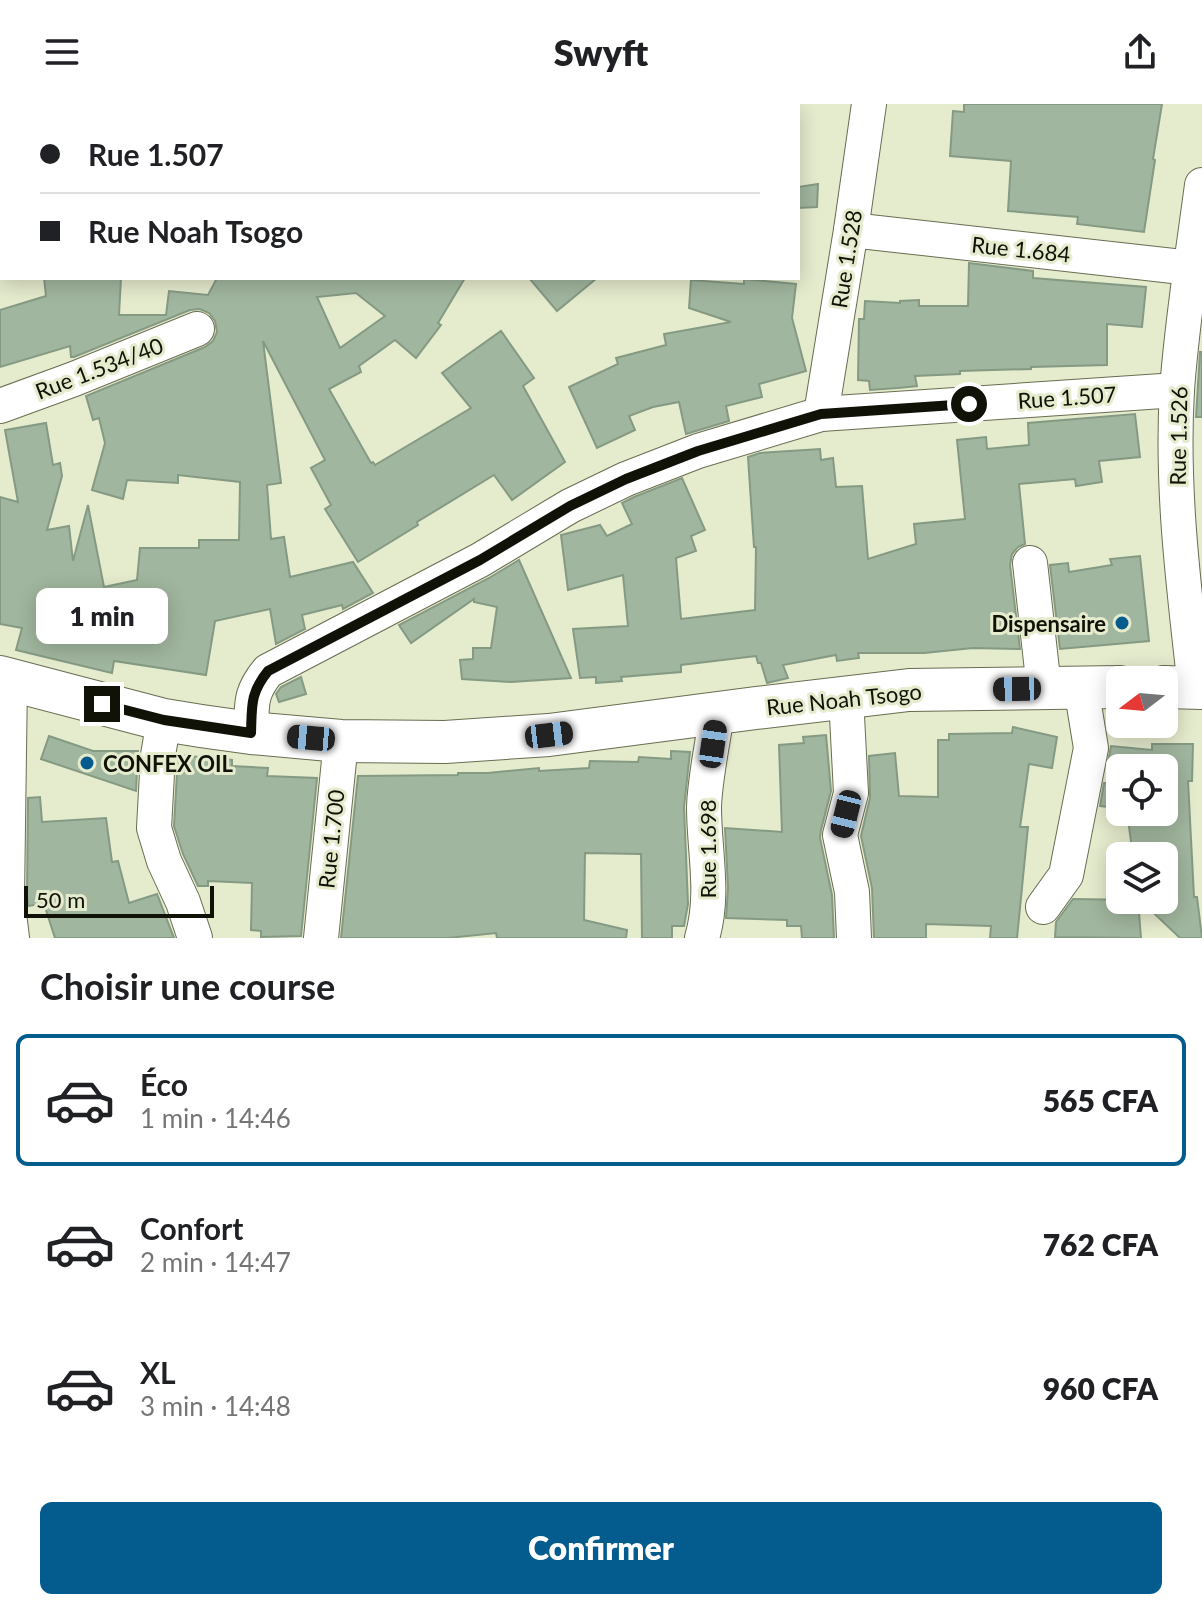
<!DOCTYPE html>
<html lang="fr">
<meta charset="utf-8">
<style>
:root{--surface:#fff;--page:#f2f2f2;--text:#202124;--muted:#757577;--line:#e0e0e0;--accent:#035c8d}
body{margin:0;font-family:Lato,sans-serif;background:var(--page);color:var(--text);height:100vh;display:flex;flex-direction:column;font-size:30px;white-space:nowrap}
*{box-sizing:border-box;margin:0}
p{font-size:26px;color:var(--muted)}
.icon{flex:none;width:44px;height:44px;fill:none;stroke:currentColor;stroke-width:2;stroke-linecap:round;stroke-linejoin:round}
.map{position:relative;height:834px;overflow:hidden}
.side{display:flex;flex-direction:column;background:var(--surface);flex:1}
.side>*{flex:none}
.hud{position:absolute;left:0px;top:0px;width:800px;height:176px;box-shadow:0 4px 20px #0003;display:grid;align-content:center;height:176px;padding:0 40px;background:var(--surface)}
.needle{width:52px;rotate:254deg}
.buttons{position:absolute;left:1106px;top:562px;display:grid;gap:16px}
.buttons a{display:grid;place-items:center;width:72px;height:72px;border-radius:12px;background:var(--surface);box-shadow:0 4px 20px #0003;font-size:40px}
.scale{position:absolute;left:24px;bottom:20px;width:190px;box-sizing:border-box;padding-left:8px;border:4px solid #101207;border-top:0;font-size:22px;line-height:28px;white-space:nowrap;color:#101207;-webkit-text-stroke:6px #e5ebcd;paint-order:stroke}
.end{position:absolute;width:36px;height:36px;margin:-18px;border:10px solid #101207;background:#fff;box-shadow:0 0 0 4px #fff}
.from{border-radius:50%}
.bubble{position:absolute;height:56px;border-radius:12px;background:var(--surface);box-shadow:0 4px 20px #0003;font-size:26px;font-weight:800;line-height:56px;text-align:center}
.car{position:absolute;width:24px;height:48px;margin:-24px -12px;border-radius:10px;box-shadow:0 0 6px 2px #0007;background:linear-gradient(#222 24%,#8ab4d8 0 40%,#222 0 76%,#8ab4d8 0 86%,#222 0)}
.hud b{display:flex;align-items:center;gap:28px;height:76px;font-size:30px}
.hud b+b{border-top:2px solid var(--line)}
.hud i{width:20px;height:20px;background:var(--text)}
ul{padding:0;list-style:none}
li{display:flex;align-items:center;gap:24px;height:132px;margin:0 16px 12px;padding:0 24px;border:4px solid transparent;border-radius:12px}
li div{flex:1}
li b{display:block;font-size:30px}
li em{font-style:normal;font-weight:800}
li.active{border-color:var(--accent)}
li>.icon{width:72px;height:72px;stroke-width:1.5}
h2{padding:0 40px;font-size:36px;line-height:96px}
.button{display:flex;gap:16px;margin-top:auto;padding:16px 40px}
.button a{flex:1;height:92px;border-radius:12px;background:var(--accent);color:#fff;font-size:32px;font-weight:800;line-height:92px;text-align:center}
header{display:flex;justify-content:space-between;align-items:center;height:104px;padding:0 40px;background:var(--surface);font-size:36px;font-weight:800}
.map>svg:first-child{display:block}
.building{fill:#a1b69e;stroke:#859a83;stroke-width:2;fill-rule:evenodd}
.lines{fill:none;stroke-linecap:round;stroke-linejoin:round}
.minor-casing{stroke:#686d52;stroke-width:36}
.major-casing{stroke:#686d52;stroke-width:44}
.minor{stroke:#fff;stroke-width:34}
.major{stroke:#fff;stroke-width:42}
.route{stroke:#101207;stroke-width:10}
.poi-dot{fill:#035c8d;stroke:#e5ebcd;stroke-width:3}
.labels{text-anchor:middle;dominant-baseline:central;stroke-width:6;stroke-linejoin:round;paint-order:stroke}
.street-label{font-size:22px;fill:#101207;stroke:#e5ebcd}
.poi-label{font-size:22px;font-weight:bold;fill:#101207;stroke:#e5ebcd;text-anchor:end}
</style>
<header><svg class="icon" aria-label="menu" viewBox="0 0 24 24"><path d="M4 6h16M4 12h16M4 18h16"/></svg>Swyft<svg class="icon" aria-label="share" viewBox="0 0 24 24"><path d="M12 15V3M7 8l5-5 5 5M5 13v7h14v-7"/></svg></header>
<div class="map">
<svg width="1202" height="834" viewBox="0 0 1202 834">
<rect width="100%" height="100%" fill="#e5ebcd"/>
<g class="building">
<polygon points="964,0 1162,0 1153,55 1155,56 1144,128 1077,120 1078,113 1008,107 1011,57 950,52 953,7 964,8"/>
<polygon points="818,80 817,103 798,104 798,83"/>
<polygon points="969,159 1033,167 1033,174 1146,183 1142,223 1107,220 1107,261 1031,263 1031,265 960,267 960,270 915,272 917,282 898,284 870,286 869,277 858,276 859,215 864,215 865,197 900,199 900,197 919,196 919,202 968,202"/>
<path d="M44 174H121L119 211H166L169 187 208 191 217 174H465L438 219 441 221 416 254 395 236 359 262 361 268 329 285 371 359 373 358 375 361 471 304 442 269 501 227 534 274 523 282 565 358 512 396 494 371 417 418 418 421 358 458 325 405 331 401 311 364 325 356 263 237 281 379 267 381 271 435 284 433 290 473 353 458 373 489 343 505 342 501 302 511 305 525 276 540 270 505 215 517 206 571 114 557 112 569 16 546 22 524 0 520V393L18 398 5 326 46 319 53 361 60 359 62 372 47 426 69 422 73 457 88 401 104 483 137 476 140 444H199V436H239L240 378 178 371V379L127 376 123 395 92 386 105 339 99 314 93 316 86 292 205 243 213 237 217 228 215 217 209 209 200 205 190 206 74 253H71L70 242 0 263V206L46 192ZM356 189 385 212 340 244 317 193Z"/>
<polygon points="529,174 597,174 557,207"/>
<polygon points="744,175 796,180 792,214 806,267 759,280 762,293 726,302 729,317 686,330 679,298 653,303 629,312 635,326 597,344 569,283 618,260 616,254 666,241 664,230 731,218 689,204 691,176 744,180"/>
<polygon points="1200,248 1202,248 1202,313 1196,313"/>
<polygon points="1135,310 1140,353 1099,357 1102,378 1076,382 1075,375 1019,380 1025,440 1018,443 1012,450 1010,461 1020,545 973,544 924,549 858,549 859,554 837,557 836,551 783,561 788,574 767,579 761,559 758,559 756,552 681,561 681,568 621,573 622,577 596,579 596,573 580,574 573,525 628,522 623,471 568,486 561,431 600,421 607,432 632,420 622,399 634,393 682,374 705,426 691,432 696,447 676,454 681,515 755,506 756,443 754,443 748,353 760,349 820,345 821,356 833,354 836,383 862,382 868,455 916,440 914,420 965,415 957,336 986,333 987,345 1029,341 1028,319"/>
<polygon points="1140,452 1149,537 1060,545 1050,461 1068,459 1069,468 1112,461 1110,455"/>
<polygon points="519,456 571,574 511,578 462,575 460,556 473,555 473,544 491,544 497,503 474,498 474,495 411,539 399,521 489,474"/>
<polygon points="301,573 306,590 279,598 276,590 281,583"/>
<polygon points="1013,623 1057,633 1052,664 1029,660 1020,723 1028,723 1017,834 990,834 991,822 926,820 926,834 874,834 872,784 861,732 870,694 869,652 895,649 899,692 938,693 938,636 949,636 949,630 1012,629"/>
<polygon points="826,631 831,687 821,726 820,734 832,791 834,834 802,834 801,822 787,822 787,816 726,814 728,784 725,724 782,728 779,641 804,639 803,633"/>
<polygon points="49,632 93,647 138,647 136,687 41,655"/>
<polygon points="1152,640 1193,640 1192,677 1188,677 1194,793 1197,793 1202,834 1180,834 1140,796 1164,796 1164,752 1133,752 1127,708 1164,708 1164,664 1107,664 1111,642 1152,646"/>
<polygon points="671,647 690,648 684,703 688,800 684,822 672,822 672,834 642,834 641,750 585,749 584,816 627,826 626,834 497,834 496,829 448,834 341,834 358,672 458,671 458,669 488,669 539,664 539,667 589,664 590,657 638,658 639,653 671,655"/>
<polygon points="178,651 232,656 232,662 268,664 267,672 317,674 301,832 261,833 261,827 251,826 252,779 208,777 208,782 198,782 183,750 174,722"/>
<polygon points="1104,679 1120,680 1120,704 1100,702"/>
<polygon points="40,693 42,718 106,714 112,758 118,757 129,799 157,790 174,834 55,834 44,800 28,802 27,792 28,694"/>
<polygon points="1073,795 1138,796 1141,834 1055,833 1056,818"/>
</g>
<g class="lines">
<defs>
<g id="minor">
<polyline points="260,0 262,2"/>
<polyline points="448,2 449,0"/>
<polyline points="851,126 1191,164"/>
<polyline points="0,302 74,275 197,225"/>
<polyline points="821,310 851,126 869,0"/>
<polyline points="1030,459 1044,584"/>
<polyline points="10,576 7,793 12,834"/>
<path d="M1195 583C1184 485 1171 385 1177 286 1182 217 1193 149 1202 81"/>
<polyline points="846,593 851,689 840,731 852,788 854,834"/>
<polyline points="164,616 158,651 154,724 164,757 183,798 195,834"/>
<path d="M251 629C252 601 249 590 268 567L480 456 570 402 626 375 698 347 821 310 1177 286"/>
<polyline points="1043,803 1066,771 1091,644 1081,583"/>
<polyline points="321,834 341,637"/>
<path d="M702 834C715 790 704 747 704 703 705 673 713 638 717 609"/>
</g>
<g id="major">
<polyline points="0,573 164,616 201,622 251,629 341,637 445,638 549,631 756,604 909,586 1120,583"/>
<polyline points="1164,583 1202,584"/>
</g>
</defs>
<use href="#minor" class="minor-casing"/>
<use href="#major" class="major-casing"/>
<use href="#minor" class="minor"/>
<use href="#major" class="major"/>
</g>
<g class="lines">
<path class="route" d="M102 600 164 616 251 629C252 602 250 589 268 567L480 456 570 402 626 375 698 347 821 310 969 300"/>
</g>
<g class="poi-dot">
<circle cx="1122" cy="519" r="8"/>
<circle cx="87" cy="659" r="8"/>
</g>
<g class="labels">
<g class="street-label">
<text transform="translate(1021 145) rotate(6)">Rue 1.684</text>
<text transform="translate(846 155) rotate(-81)">Rue 1.528</text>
<text transform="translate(99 264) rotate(-21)">Rue 1.534/40</text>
<text transform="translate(1067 293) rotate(-4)">Rue 1.507</text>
<text transform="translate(1178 332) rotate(-89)">Rue 1.526</text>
<text transform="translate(844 595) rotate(-6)">Rue Noah Tsogo</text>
<text transform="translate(331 735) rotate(-84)">Rue 1.700</text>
<text transform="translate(707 745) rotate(-90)">Rue 1.698</text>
</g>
<g class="poi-label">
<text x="1106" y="519">Dispensaire</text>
<text x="103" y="659" text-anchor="start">CONFEX OIL</text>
</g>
</g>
</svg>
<div class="buttons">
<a><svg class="needle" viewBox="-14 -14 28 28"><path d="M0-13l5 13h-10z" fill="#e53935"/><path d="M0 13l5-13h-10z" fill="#757577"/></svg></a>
<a><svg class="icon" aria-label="locate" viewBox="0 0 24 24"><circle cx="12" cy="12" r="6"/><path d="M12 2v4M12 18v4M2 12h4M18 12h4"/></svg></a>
<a><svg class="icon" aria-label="layers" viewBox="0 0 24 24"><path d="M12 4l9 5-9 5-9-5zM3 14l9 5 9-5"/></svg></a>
</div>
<div class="scale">50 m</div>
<i class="end from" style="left:969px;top:300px"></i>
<i class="end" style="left:102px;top:600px"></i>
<div class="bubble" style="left:36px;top:484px;width:132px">1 min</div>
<i class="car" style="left:1017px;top:585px;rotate:269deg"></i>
<i class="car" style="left:549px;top:631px;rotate:83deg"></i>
<i class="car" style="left:311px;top:634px;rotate:275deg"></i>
<i class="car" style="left:713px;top:640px;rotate:8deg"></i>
<i class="car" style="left:846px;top:710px;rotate:194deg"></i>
<div class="hud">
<b><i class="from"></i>Rue 1.507</b>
<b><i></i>Rue Noah Tsogo</b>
</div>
</div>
<section class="side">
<h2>Choisir une course</h2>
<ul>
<li class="active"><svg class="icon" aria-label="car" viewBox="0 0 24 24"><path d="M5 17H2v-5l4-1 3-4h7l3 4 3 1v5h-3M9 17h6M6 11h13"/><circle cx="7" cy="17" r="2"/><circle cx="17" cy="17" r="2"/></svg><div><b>Éco</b><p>1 min · 14:46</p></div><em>565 CFA</em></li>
<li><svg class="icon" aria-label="car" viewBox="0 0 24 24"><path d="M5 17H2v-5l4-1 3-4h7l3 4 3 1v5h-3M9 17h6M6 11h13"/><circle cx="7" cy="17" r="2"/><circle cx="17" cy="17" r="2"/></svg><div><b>Confort</b><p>2 min · 14:47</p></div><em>762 CFA</em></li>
<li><svg class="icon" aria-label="car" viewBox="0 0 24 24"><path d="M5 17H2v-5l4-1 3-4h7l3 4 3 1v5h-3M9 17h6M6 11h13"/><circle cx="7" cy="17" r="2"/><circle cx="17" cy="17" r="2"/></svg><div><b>XL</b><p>3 min · 14:48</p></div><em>960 CFA</em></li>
</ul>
<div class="button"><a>Confirmer</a></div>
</section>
